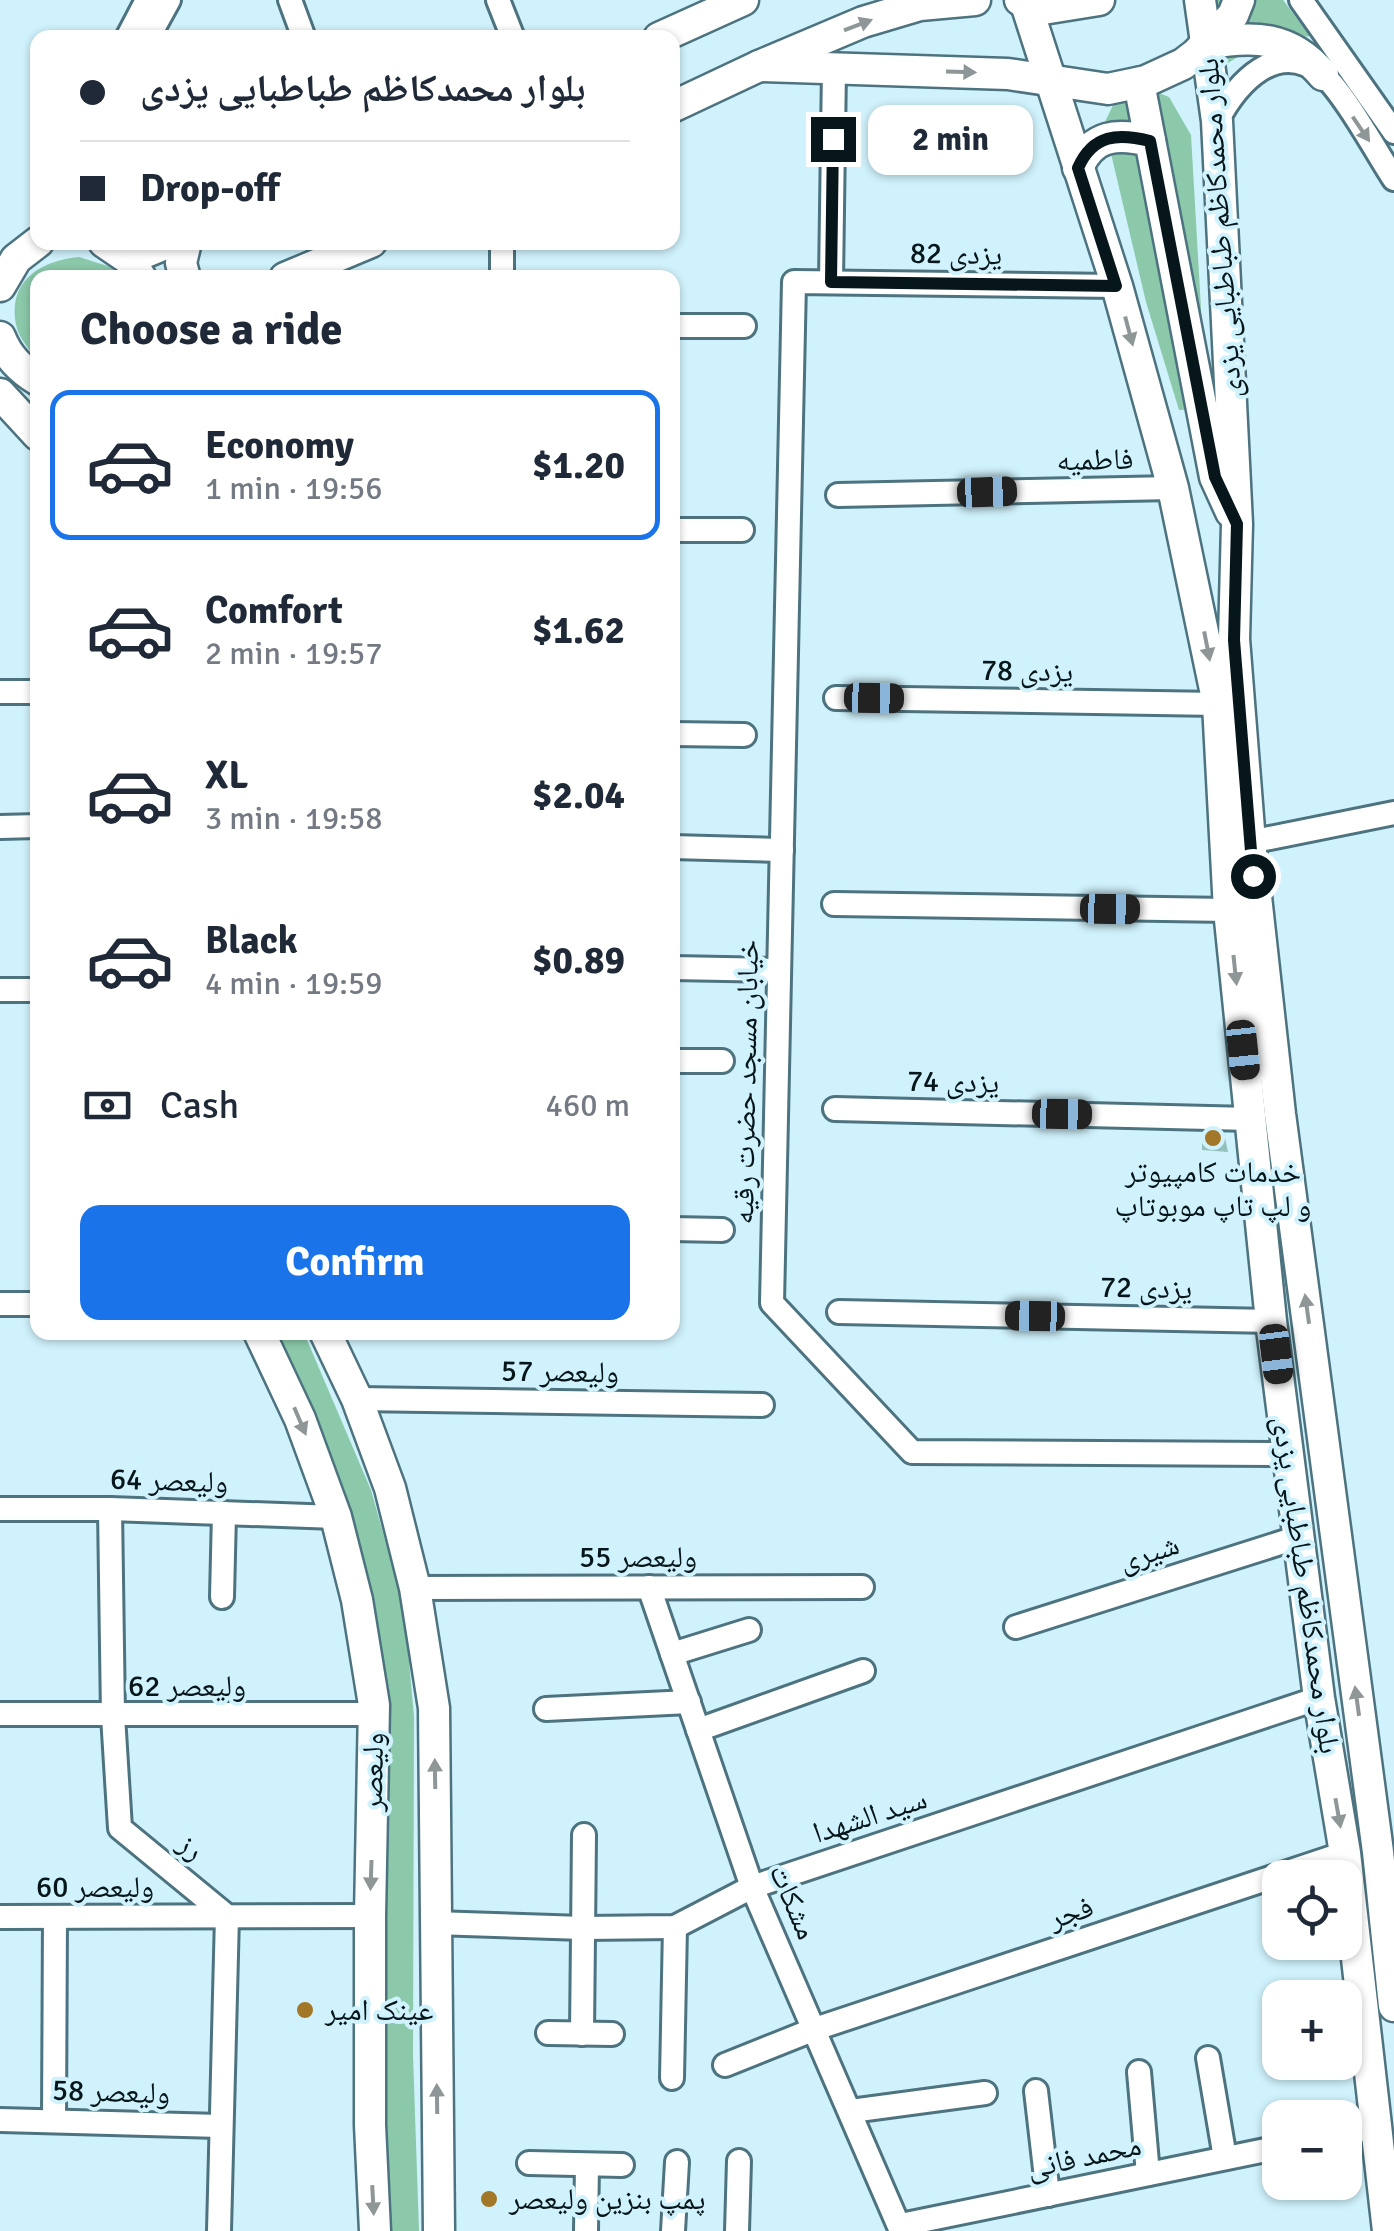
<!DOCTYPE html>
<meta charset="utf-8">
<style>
:root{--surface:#fff;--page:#f6f6f7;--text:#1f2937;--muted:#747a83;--line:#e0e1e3;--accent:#1a73e8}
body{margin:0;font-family:Signika,"Noto Naskh Arabic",sans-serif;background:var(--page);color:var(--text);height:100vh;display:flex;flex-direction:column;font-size:38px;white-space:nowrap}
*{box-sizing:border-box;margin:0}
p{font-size:32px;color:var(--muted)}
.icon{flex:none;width:55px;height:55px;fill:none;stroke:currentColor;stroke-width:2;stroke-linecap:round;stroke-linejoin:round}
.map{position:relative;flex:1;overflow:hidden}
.drawer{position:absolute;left:30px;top:270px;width:650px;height:1070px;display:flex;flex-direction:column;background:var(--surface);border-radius:20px;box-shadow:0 2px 8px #0004}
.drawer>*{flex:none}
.top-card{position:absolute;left:30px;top:30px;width:650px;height:220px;border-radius:20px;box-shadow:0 2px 8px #0004;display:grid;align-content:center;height:220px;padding:0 50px;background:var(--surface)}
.buttons{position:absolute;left:1262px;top:1860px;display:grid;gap:20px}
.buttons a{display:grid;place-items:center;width:100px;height:100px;border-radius:20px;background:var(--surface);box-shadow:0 2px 8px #0004;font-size:50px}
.end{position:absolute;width:45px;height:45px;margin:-22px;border:12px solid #06161b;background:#fff;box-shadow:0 0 0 5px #fff}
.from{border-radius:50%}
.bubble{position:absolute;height:70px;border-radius:20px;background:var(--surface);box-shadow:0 2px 8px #0004;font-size:32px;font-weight:800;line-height:70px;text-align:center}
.car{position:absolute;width:30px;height:60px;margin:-30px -15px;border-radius:12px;box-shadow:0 0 8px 2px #0007;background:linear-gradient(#222 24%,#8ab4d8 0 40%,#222 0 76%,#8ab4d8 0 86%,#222 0)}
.top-card b{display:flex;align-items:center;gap:35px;height:95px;font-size:38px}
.top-card b+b{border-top:2px solid var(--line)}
.top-card i{width:25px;height:25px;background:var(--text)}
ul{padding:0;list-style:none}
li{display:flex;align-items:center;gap:30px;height:150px;margin:0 20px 15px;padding:0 30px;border:5px solid transparent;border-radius:20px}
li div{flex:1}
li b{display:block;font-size:38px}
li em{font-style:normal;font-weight:800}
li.active{border-color:var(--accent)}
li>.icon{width:90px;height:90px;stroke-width:1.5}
h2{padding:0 50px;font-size:45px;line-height:120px}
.pay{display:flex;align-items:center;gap:25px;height:110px;padding:0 50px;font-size:38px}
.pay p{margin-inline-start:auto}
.action{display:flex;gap:20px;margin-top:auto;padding:20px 50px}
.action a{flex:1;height:115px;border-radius:20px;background:var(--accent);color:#fff;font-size:40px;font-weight:800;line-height:115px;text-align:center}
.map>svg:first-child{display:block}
.green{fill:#8bc9aa}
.building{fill:#93c0bd}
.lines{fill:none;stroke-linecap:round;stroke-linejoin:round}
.minor-casing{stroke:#4c737f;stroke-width:28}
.major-casing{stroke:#4c737f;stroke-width:35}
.minor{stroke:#fff;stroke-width:22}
.major{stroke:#fff;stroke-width:30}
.oneway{fill:#8f9698}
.route{stroke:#06161b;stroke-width:12}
.poi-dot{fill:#a27727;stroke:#d0f2fc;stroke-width:4}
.labels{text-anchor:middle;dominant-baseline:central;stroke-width:8;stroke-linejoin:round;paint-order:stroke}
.street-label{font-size:30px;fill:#06161b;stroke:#d0f2fc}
.poi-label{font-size:30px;fill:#06161b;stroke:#d0f2fc;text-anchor:start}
</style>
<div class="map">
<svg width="1394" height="2231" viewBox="0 0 1394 2231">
<rect width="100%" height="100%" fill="#d0f2fc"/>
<g class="green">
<polygon points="1215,0 1283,0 1310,36 1259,44 1223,66"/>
<polygon points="1146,88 1169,97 1191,135 1205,378 1203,409 1179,410 1146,302 1104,124 1114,103"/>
<path d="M79 257 114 268 121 277 38 278 37 357 33 356C28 347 19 337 17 328 6 282 39 261 79 257Z"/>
<polygon points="271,1333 304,1333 371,1490 404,1608 414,1716 413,2055 419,2231 390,2231 389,2218 382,2000 386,1754"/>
</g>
<polygon class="building" points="1202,1133 1224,1133 1228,1152 1202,1150"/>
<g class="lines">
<defs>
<g id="minor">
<polyline points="290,0 304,38"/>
<polyline points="498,0 513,38"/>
<polyline points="1301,0 1394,132"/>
<polyline points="127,38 147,0"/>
<polyline points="148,38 169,0"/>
<path d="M1217 121C1237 83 1277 38 1322 74 1343 91 1377 153 1394 179"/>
<polyline points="502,242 502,278"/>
<polyline points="831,282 834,67"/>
<polyline points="1117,286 794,282 772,1303 912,1452 1288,1454"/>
<polyline points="672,326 744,326"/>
<polyline points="838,495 1173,488"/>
<polyline points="672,530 742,530"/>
<polyline points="0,692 38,692"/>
<polyline points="836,698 1218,704"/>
<polyline points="672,734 744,735"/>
<polyline points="0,827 38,826"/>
<polyline points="1250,842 1394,813"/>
<polyline points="672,847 782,850"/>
<polyline points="834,904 1229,910"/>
<polyline points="672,968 778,970"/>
<polyline points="0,990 38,990"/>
<polyline points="672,1061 722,1061"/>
<polyline points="835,1109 1250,1119"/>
<polyline points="672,1229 722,1230"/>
<polyline points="0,1304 38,1304"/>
<polyline points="839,1312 1271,1321"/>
<polyline points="357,1399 762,1405"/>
<polyline points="0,1509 110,1509 336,1517"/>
<polyline points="110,1509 113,1716 120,1828 227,1916 219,2231"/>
<polyline points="649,1587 752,1887 901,2231"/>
<polyline points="415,1588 862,1587"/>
<polyline points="222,1597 224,1513"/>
<polyline points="1016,1627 1299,1537"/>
<polyline points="672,1654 749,1630"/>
<polyline points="546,1709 689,1702"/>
<polyline points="0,1714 374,1714"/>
<polyline points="698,1730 863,1671"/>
<polyline points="0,1917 370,1916"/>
<polyline points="434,1923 583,1928 675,1927 752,1887 1319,1698"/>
<polyline points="548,2033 612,2034"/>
<polyline points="582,2034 584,1835"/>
<polyline points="1208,2058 1225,2158"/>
<polyline points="725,2065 815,2029 1345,1853"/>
<polyline points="1139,2072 1148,2174"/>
<polyline points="672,2078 675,1927"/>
<polyline points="1036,2091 1048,2195"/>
<polyline points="851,2111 985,2093"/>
<polyline points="0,2120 220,2126"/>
<polyline points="54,2120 55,1917"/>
<polyline points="1345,2133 1375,2127"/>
<polyline points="529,2163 622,2165"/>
<polyline points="901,2225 1280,2147"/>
<polyline points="586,2231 587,2165"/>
<polyline points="673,2231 677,2162"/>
<polyline points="737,2231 739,2161"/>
</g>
<g id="major">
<polyline points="1020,0 1043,9 1099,0"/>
<polyline points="1200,0 1217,121 1237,524 1234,639 1250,842 1280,1114 1378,1852 1394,2006"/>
<polyline points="1026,4 1117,286 1173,488 1218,704 1229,910 1271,1321 1319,1698 1345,1853 1388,2231"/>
<polyline points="659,38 743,0"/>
<path d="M1206 44C1254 35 1290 36 1323 75"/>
<polyline points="759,66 1008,74 1108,89 1146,81 1183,64 1196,54 1233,15 1239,0"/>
<polyline points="1139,83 1215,477 1231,512"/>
<polyline points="672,107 759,66 863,22 920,5 975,0"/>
<path d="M1078 168C1092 134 1118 133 1150 141"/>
<polyline points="104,242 129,259 141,278"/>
<polyline points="129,259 170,242"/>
<polyline points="185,278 181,263 186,242"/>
<polyline points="285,278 371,242"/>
<polyline points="0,286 16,259 38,242"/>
<path d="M0 337C8 357 20 369 38 380"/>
<polyline points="0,394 38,435"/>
<polyline points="259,1332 300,1419 336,1517 357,1600 374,1705 370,1916 370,2125 375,2231"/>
<polyline points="325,1332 357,1399 390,1488 415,1588 434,1708 439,2231"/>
</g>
</defs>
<use href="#minor" class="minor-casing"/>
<use href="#major" class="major-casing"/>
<use href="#minor" class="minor"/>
<use href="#major" class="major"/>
</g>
<defs><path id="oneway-solid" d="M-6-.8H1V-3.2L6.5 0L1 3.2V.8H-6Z" transform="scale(2.5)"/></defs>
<g class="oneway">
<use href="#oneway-solid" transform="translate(858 25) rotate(-21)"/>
<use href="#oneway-solid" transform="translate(961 72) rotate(2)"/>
<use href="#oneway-solid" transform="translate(1361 129) rotate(56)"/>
<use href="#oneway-solid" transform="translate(1129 331) rotate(75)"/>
<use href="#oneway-solid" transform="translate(1207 646) rotate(79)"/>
<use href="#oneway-solid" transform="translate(1235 970) rotate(84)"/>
<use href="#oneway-solid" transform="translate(1307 1309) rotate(-98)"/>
<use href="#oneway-solid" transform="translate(300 1421) rotate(67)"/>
<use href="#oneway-solid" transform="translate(1357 1701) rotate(-98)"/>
<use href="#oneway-solid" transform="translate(435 1774) rotate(-91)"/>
<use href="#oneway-solid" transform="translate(1338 1813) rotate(80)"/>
<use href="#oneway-solid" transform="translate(371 1875) rotate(92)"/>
<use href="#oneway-solid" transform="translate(437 2099) rotate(-91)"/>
<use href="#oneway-solid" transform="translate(373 2200) rotate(87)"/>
</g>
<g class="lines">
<path class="route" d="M833 139 831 282 1116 286 1078 168C1093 134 1118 133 1150 141L1215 477 1237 524 1234 640 1253 876"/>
</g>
<g class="poi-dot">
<circle cx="1213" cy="1138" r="10"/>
<circle cx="305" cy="2010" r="10"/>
<circle cx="489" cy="2199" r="10"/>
</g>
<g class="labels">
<g class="street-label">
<text transform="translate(1220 228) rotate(-94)">بلوار محمدکاظم طباطبایی یزدی</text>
<text transform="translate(956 254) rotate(1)">یزدی 82</text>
<text transform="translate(1095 460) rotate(-1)">فاطمیه</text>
<text transform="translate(1027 671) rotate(1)">یزدی 78</text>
<text transform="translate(746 1082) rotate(-89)">خیابان مسجد حضرت رقیه</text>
<text transform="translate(953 1082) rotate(1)">یزدی 74</text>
<text transform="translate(1146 1288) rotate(1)">یزدی 72</text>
<text transform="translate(560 1372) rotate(1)">ولیعصر 57</text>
<text transform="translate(169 1481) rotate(2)">ولیعصر 64</text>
<text transform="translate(1149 1553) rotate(-18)">شیری</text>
<text x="638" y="1557">ولیعصر 55</text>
<text transform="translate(1306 1585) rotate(82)">بلوار محمدکاظم طباطبایی یزدی</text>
<text x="187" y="1686">ولیعصر 62</text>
<text transform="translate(373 1772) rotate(-89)">ولیعصر</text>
<text transform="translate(870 1816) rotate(-18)">سید الشهدا</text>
<text transform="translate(191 1847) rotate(40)">رز</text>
<text x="95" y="1887">ولیعصر 60</text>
<text transform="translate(793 1902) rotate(67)">مشکات</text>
<text transform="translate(1071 1913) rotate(-18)">فجر</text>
<text transform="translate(111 2092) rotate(2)">ولیعصر 58</text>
<text transform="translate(1084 2157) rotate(-12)">محمد فانی</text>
</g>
<g class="poi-label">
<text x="1213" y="1172" text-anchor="middle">خدمات کامپیوتر<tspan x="1213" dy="34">و لپ تاپ موبوتاپ</tspan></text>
<text x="325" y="2010">عینک امیر</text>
<text x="509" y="2199">پمپ بنزین ولیعصر</text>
</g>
</g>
</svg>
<div class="buttons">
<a><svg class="icon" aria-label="locate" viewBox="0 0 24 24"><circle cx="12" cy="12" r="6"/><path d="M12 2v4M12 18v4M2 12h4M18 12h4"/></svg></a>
<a>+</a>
<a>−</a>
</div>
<i class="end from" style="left:1253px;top:876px"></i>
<i class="end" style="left:833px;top:139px"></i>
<div class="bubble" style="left:868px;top:105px;width:165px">2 min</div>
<i class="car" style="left:987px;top:492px;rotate:88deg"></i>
<i class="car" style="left:874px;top:698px;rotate:91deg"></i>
<i class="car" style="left:1110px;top:909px;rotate:91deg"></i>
<i class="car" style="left:1243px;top:1050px;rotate:174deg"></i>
<i class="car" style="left:1062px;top:1114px;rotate:91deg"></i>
<i class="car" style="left:1035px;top:1316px;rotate:271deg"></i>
<i class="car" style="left:1276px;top:1354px;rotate:173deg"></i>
<div class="top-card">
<b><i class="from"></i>بلوار محمدکاظم طباطبایی یزدی</b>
<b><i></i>Drop-off</b>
</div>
<section class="drawer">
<h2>Choose a ride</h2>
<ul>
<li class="active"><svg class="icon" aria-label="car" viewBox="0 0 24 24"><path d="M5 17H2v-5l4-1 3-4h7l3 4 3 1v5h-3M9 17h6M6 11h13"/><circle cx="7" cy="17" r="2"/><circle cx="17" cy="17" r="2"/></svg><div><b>Economy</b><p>1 min · 19:56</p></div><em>$1.20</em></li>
<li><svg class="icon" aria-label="car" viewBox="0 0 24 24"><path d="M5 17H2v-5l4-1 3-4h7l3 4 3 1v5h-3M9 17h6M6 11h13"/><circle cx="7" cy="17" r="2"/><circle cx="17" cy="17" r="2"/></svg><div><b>Comfort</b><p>2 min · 19:57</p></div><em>$1.62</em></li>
<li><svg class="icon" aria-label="car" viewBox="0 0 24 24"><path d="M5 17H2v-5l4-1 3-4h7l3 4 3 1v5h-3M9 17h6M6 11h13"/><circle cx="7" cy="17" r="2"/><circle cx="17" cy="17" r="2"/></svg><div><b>XL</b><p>3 min · 19:58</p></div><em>$2.04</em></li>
<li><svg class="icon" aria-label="car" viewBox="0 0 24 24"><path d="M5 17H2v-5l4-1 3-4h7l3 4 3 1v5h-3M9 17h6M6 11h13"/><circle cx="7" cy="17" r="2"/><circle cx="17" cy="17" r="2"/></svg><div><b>Black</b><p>4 min · 19:59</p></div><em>$0.89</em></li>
</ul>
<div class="pay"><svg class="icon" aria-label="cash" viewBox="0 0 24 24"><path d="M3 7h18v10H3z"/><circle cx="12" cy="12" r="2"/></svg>Cash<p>460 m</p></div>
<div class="action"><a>Confirm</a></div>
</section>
</div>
